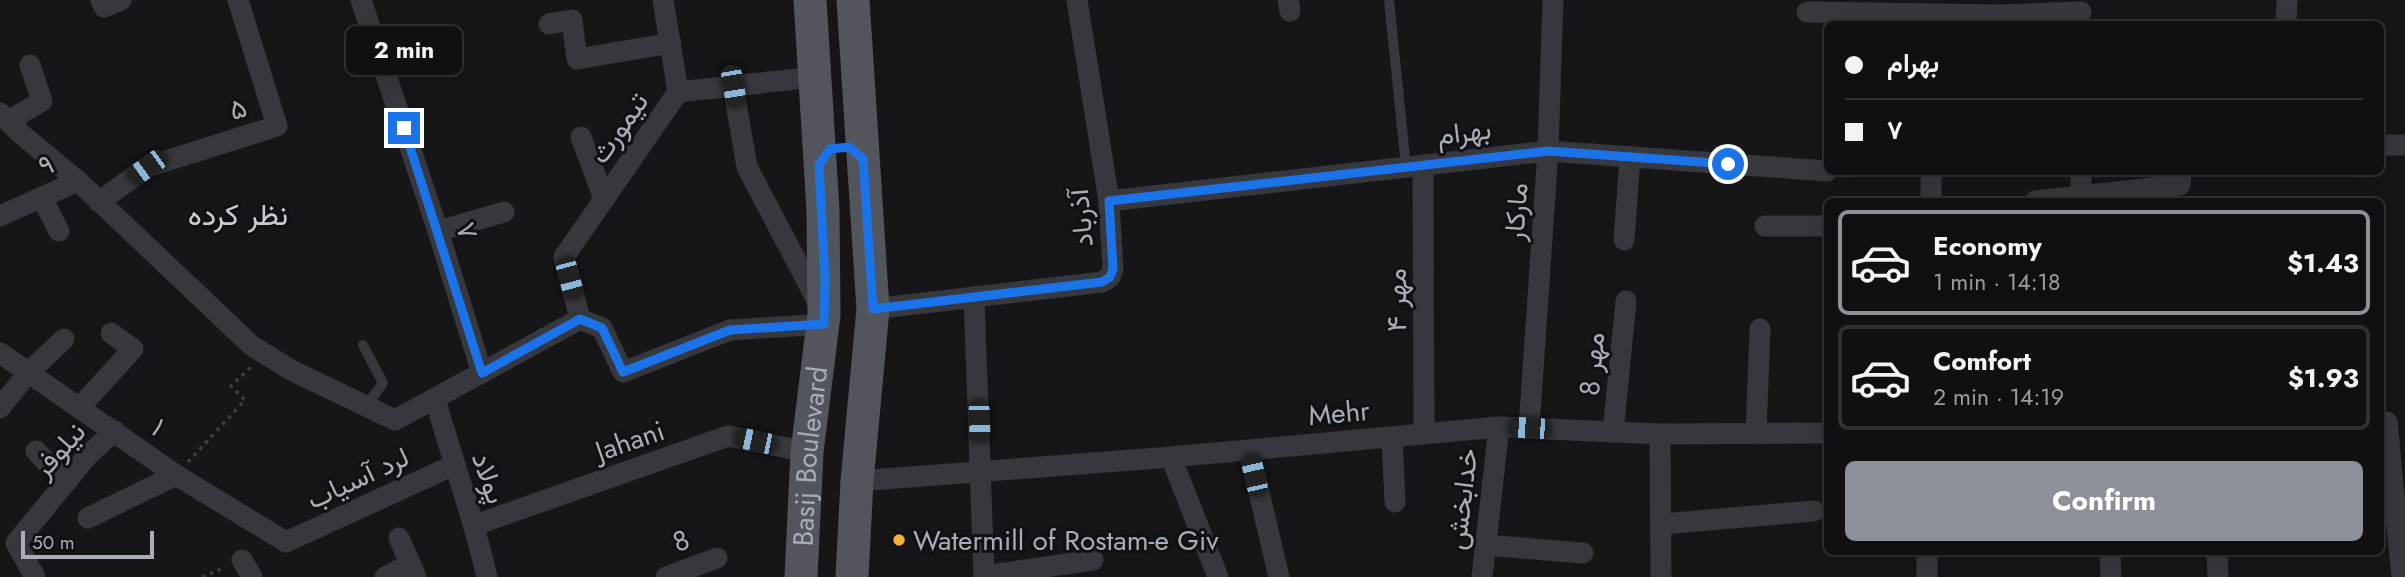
<!DOCTYPE html>
<meta charset="utf-8">
<style>
:root{--surface:#101012;--page:#1e1e20;--text:#f1f3f6;--muted:#9c9d9f;--line:#303032;--accent:#8c9099}
body{margin:0;font-family:Jost,Vazirmatn,sans-serif;background:var(--page);color:var(--text);height:100vh;display:flex;flex-direction:column;font-size:26px;white-space:nowrap}
*{box-sizing:border-box;margin:0}
p{font-size:23px;color:var(--muted)}
.icon{flex:none;width:38px;height:38px;fill:none;stroke:currentColor;stroke-width:2;stroke-linecap:round;stroke-linejoin:round}
.map{position:relative;flex:1;overflow:hidden}
.drawer{position:absolute;left:1824px;top:198px;width:560px;height:357px;display:flex;flex-direction:column;background:var(--surface);border-radius:10px;box-shadow:0 7px 28px #0002,0 0 0 2px var(--line)}
.drawer>*{flex:none}
.guide{position:absolute;left:1824px;top:21px;width:560px;height:154px;border-radius:10px;box-shadow:0 7px 28px #0002,0 0 0 2px var(--line);display:grid;align-content:center;height:154px;padding:0 21px;background:var(--surface)}
.scale{position:absolute;left:21px;bottom:18px;width:133px;box-sizing:border-box;padding-left:7px;border:4px solid #a8adb8;border-top:0;font-size:19px;line-height:24px;white-space:nowrap;color:#a8adb8;-webkit-text-stroke:5px #111113;paint-order:stroke}
.end{position:absolute;width:32px;height:32px;margin:-16px;border:9px solid #1a73e8;background:#fff;box-shadow:0 0 0 4px #fff}
.from{border-radius:50%}
.bubble{position:absolute;height:49px;border-radius:10px;background:var(--surface);box-shadow:0 7px 28px #0002,0 0 0 2px var(--line);font-size:23px;font-weight:700;line-height:49px;text-align:center}
.car{position:absolute;width:21px;height:42px;margin:-21px -10px;border-radius:9px;box-shadow:0 0 5px 2px #0007;background:linear-gradient(#222 24%,#8ab4d8 0 40%,#222 0 76%,#8ab4d8 0 86%,#222 0)}
.guide b{display:flex;align-items:center;gap:24px;height:66px;font-size:26px}
.guide b+b{border-top:2px solid var(--line)}
.guide i{width:18px;height:18px;background:var(--text)}
ul{padding:12px 0 0;list-style:none}
li{display:flex;align-items:center;gap:21px;height:105px;margin:0 14px 10px;padding:0 7px;border:4px solid var(--line);border-radius:10px}
li div{flex:1}
li b{display:block;font-size:26px}
li em{font-style:normal;font-weight:700}
li.active{border-color:var(--accent)}
li>.icon{width:63px;height:63px;stroke-width:1.5}
.action{display:flex;gap:14px;margin-top:auto;padding:14px 21px}
.action a{flex:1;height:80px;border-radius:10px;background:var(--accent);color:#fff;font-size:28px;font-weight:700;line-height:80px;text-align:center}
.map>svg:first-child{display:block}
.lines{fill:none;stroke-linecap:round;stroke-linejoin:round}
.path{stroke:#3d3f44;stroke-width:3.5;stroke-dasharray:3.5 5;stroke-linecap:butt}
.lane{stroke:#37383d;stroke-width:10}
.street{stroke:#37383d;stroke-width:21}
.primary{stroke:#53555c;stroke-width:33}
.route{stroke:#1a73e8;stroke-width:9}
.poi-dot{fill:#f2b134;stroke:#111113;stroke-width:2.5}
.labels{text-anchor:middle;dominant-baseline:central;stroke-width:6;stroke-linejoin:round;paint-order:stroke}
.street-label{font-size:28px;fill:#a8adb8;stroke:#111113}
.poi-label{font-size:28px;fill:#a8adb8;stroke:#111113;text-anchor:start}
.neighbourhood-label{font-size:30px;fill:#c9ccd4;stroke:#111113}
</style>
<div class="map">
<svg width="2405" height="577" viewBox="0 0 2405 577">
<rect width="100%" height="100%" fill="#161618"/>
<g class="lines">
<g class="path">
<polyline points="188,462 245,400 231,386 251,367"/>
<polyline points="202,577 226,567"/>
</g>
<g class="lane">
<polyline points="1389,0 1406,167"/>
<polyline points="363,345 383,383 366,406"/>
</g>
<g class="street">
<polyline points="101,0 104,7 121,0"/>
<polyline points="361,0 438,231 482,373"/>
<polyline points="663,0 678,92"/>
<polyline points="1288,0 1290,11"/>
<polyline points="1807,12 2001,15 2081,12"/>
<polyline points="549,24 572,20 577,59 671,43"/>
<polyline points="2286,24 2287,0"/>
<polyline points="733,86 747,167 820,306"/>
<polyline points="0,113 20,133 78,181 252,346 291,370 395,420 580,319"/>
<polyline points="8,121 42,101 30,65"/>
<polyline points="581,137 604,199"/>
<polyline points="2380,145 2405,145"/>
<polyline points="1423,165 1424,434"/>
<polyline points="1931,172 1931,201"/>
<polyline points="2081,172 2081,201"/>
<polyline points="42,198 59,231"/>
<polyline points="1109,201 1548,151 1827,171"/>
<polyline points="2035,201 2180,185 2181,172"/>
<polyline points="99,202 147,167 277,126 238,0"/>
<polyline points="0,216 78,181"/>
<polyline points="1765,226 1827,226"/>
<polyline points="438,231 504,212"/>
<polyline points="1624,240 1630,157"/>
<polyline points="974,297 984,577"/>
<polyline points="873,309 1102,282 1110,277 1113,269 1109,201 1077,0"/>
<polyline points="580,319 564,257 678,92 815,77"/>
<polyline points="580,319 602,328 623,372 730,330 824,324"/>
<polyline points="0,353 176,475 286,542 454,465"/>
<path d="M435 399C452 458 473 516 487 577"/>
<polyline points="80,407 133,349 111,333"/>
<polyline points="0,408 28,373 64,339"/>
<polyline points="2387,422 2402,577"/>
<polyline points="1529,428 1548,151 1553,0"/>
<polyline points="1613,432 1626,301"/>
<polyline points="1660,434 1661,577"/>
<polyline points="1756,434 1760,329"/>
<polyline points="1392,437 1395,502"/>
<polyline points="1249,450 1279,577"/>
<polyline points="36,451 66,482"/>
<polyline points="1171,457 1218,577"/>
<polyline points="857,481 1171,457 1499,427 1660,434 1827,433"/>
<polyline points="88,518 176,475"/>
<polyline points="1661,524 1814,511"/>
<polyline points="475,525 728,436 807,452"/>
<polyline points="399,538 416,577"/>
<polyline points="1485,545 1583,553"/>
<polyline points="2110,551 2111,577"/>
<polyline points="2217,551 2218,577"/>
<polyline points="242,560 252,577"/>
<polyline points="984,576 1093,560"/>
<polyline points="35,577 16,543 88,455 115,431"/>
<polyline points="385,577 410,564"/>
<polyline points="666,577 717,558"/>
<polyline points="1482,577 1499,427"/>
<polyline points="1927,577 1927,551"/>
</g>
<g class="primary">
<path id="s1" d="M801 577 807 452 824 315 823 210 810 0"/>
<polyline points="852,577 857,481 873,309 853,0"/>
</g>
</g>
<g class="lines">
<polyline class="route" points="404,128 482,373 580,319 602,328 623,372 730,330 824,324 825,279 819,165 830,149 849,147 863,159 873,309 1102,282 1110,277 1113,269 1109,201 1548,151 1728,164"/>
</g>
<circle class="poi-dot" cx="899" cy="540" r="7"/>
<g class="labels">
<g class="street-label">
<text transform="translate(238 109) rotate(-18)">۵</text>
<text transform="translate(619 128) rotate(-55)">تیمورث</text>
<text transform="translate(1464 132) rotate(-7)">بهرام</text>
<text transform="translate(46 165) rotate(-25)">۹</text>
<text transform="translate(1516 212) rotate(-86)">مارکار</text>
<text transform="translate(1081 218) rotate(-95)">آذرباد</text>
<text transform="translate(467 231) rotate(72)">۷</text>
<text transform="translate(1396 300) rotate(-90)">مهر ۴</text>
<text transform="translate(1592 364) rotate(-85)">مهر 8</text>
<text transform="translate(1339 413) rotate(-5)">Mehr</text>
<text transform="translate(158 427) rotate(36)">۱</text>
<text transform="translate(630 441) rotate(-19)">Jahani</text>
<text transform="translate(59 450) rotate(-48)">نیلوفر</text>
<text stroke="none"><textPath href="#s1" startOffset="121">Basij Boulevard</textPath></text>
<text transform="translate(358 478) rotate(-25)">لرد آسیاب</text>
<text transform="translate(489 478) rotate(71)">پولاد</text>
<text transform="translate(1462 499) rotate(-83)">خدابخش</text>
<text transform="translate(681 541) rotate(-21)">8</text>
</g>
<g class="poi-label">
<text x="913" y="540">Watermill of Rostam-e Giv</text>
</g>
<g class="neighbourhood-label">
<text x="238" y="214">نظر کرده</text>
</g>
</g>
</svg>
<div class="scale">50 m</div>
<i class="end from" style="left:1728px;top:164px"></i>
<i class="end" style="left:404px;top:128px"></i>
<div class="bubble" style="left:346px;top:26px;width:116px">2 min</div>
<i class="car" style="left:733px;top:86px;rotate:170deg"></i>
<i class="car" style="left:147px;top:167px;rotate:234deg"></i>
<i class="car" style="left:569px;top:278px;rotate:165deg"></i>
<i class="car" style="left:979px;top:421px;rotate:178deg"></i>
<i class="car" style="left:1529px;top:428px;rotate:273deg"></i>
<i class="car" style="left:755px;top:441px;rotate:282deg"></i>
<i class="car" style="left:1254px;top:475px;rotate:347deg"></i>
<div class="guide">
<b><i class="from"></i>بهرام</b>
<b><i></i>۷</b>
</div>
<section class="drawer">
<ul>
<li class="active"><svg class="icon" aria-label="car" viewBox="0 0 24 24"><path d="M5 17H2v-5l4-1 3-4h7l3 4 3 1v5h-3M9 17h6M6 11h13"/><circle cx="7" cy="17" r="2"/><circle cx="17" cy="17" r="2"/></svg><div><b>Economy</b><p>1 min · 14:18</p></div><em>$1.43</em></li>
<li><svg class="icon" aria-label="car" viewBox="0 0 24 24"><path d="M5 17H2v-5l4-1 3-4h7l3 4 3 1v5h-3M9 17h6M6 11h13"/><circle cx="7" cy="17" r="2"/><circle cx="17" cy="17" r="2"/></svg><div><b>Comfort</b><p>2 min · 14:19</p></div><em>$1.93</em></li>
</ul>
<div class="action"><a>Confirm</a></div>
</section>
</div>
